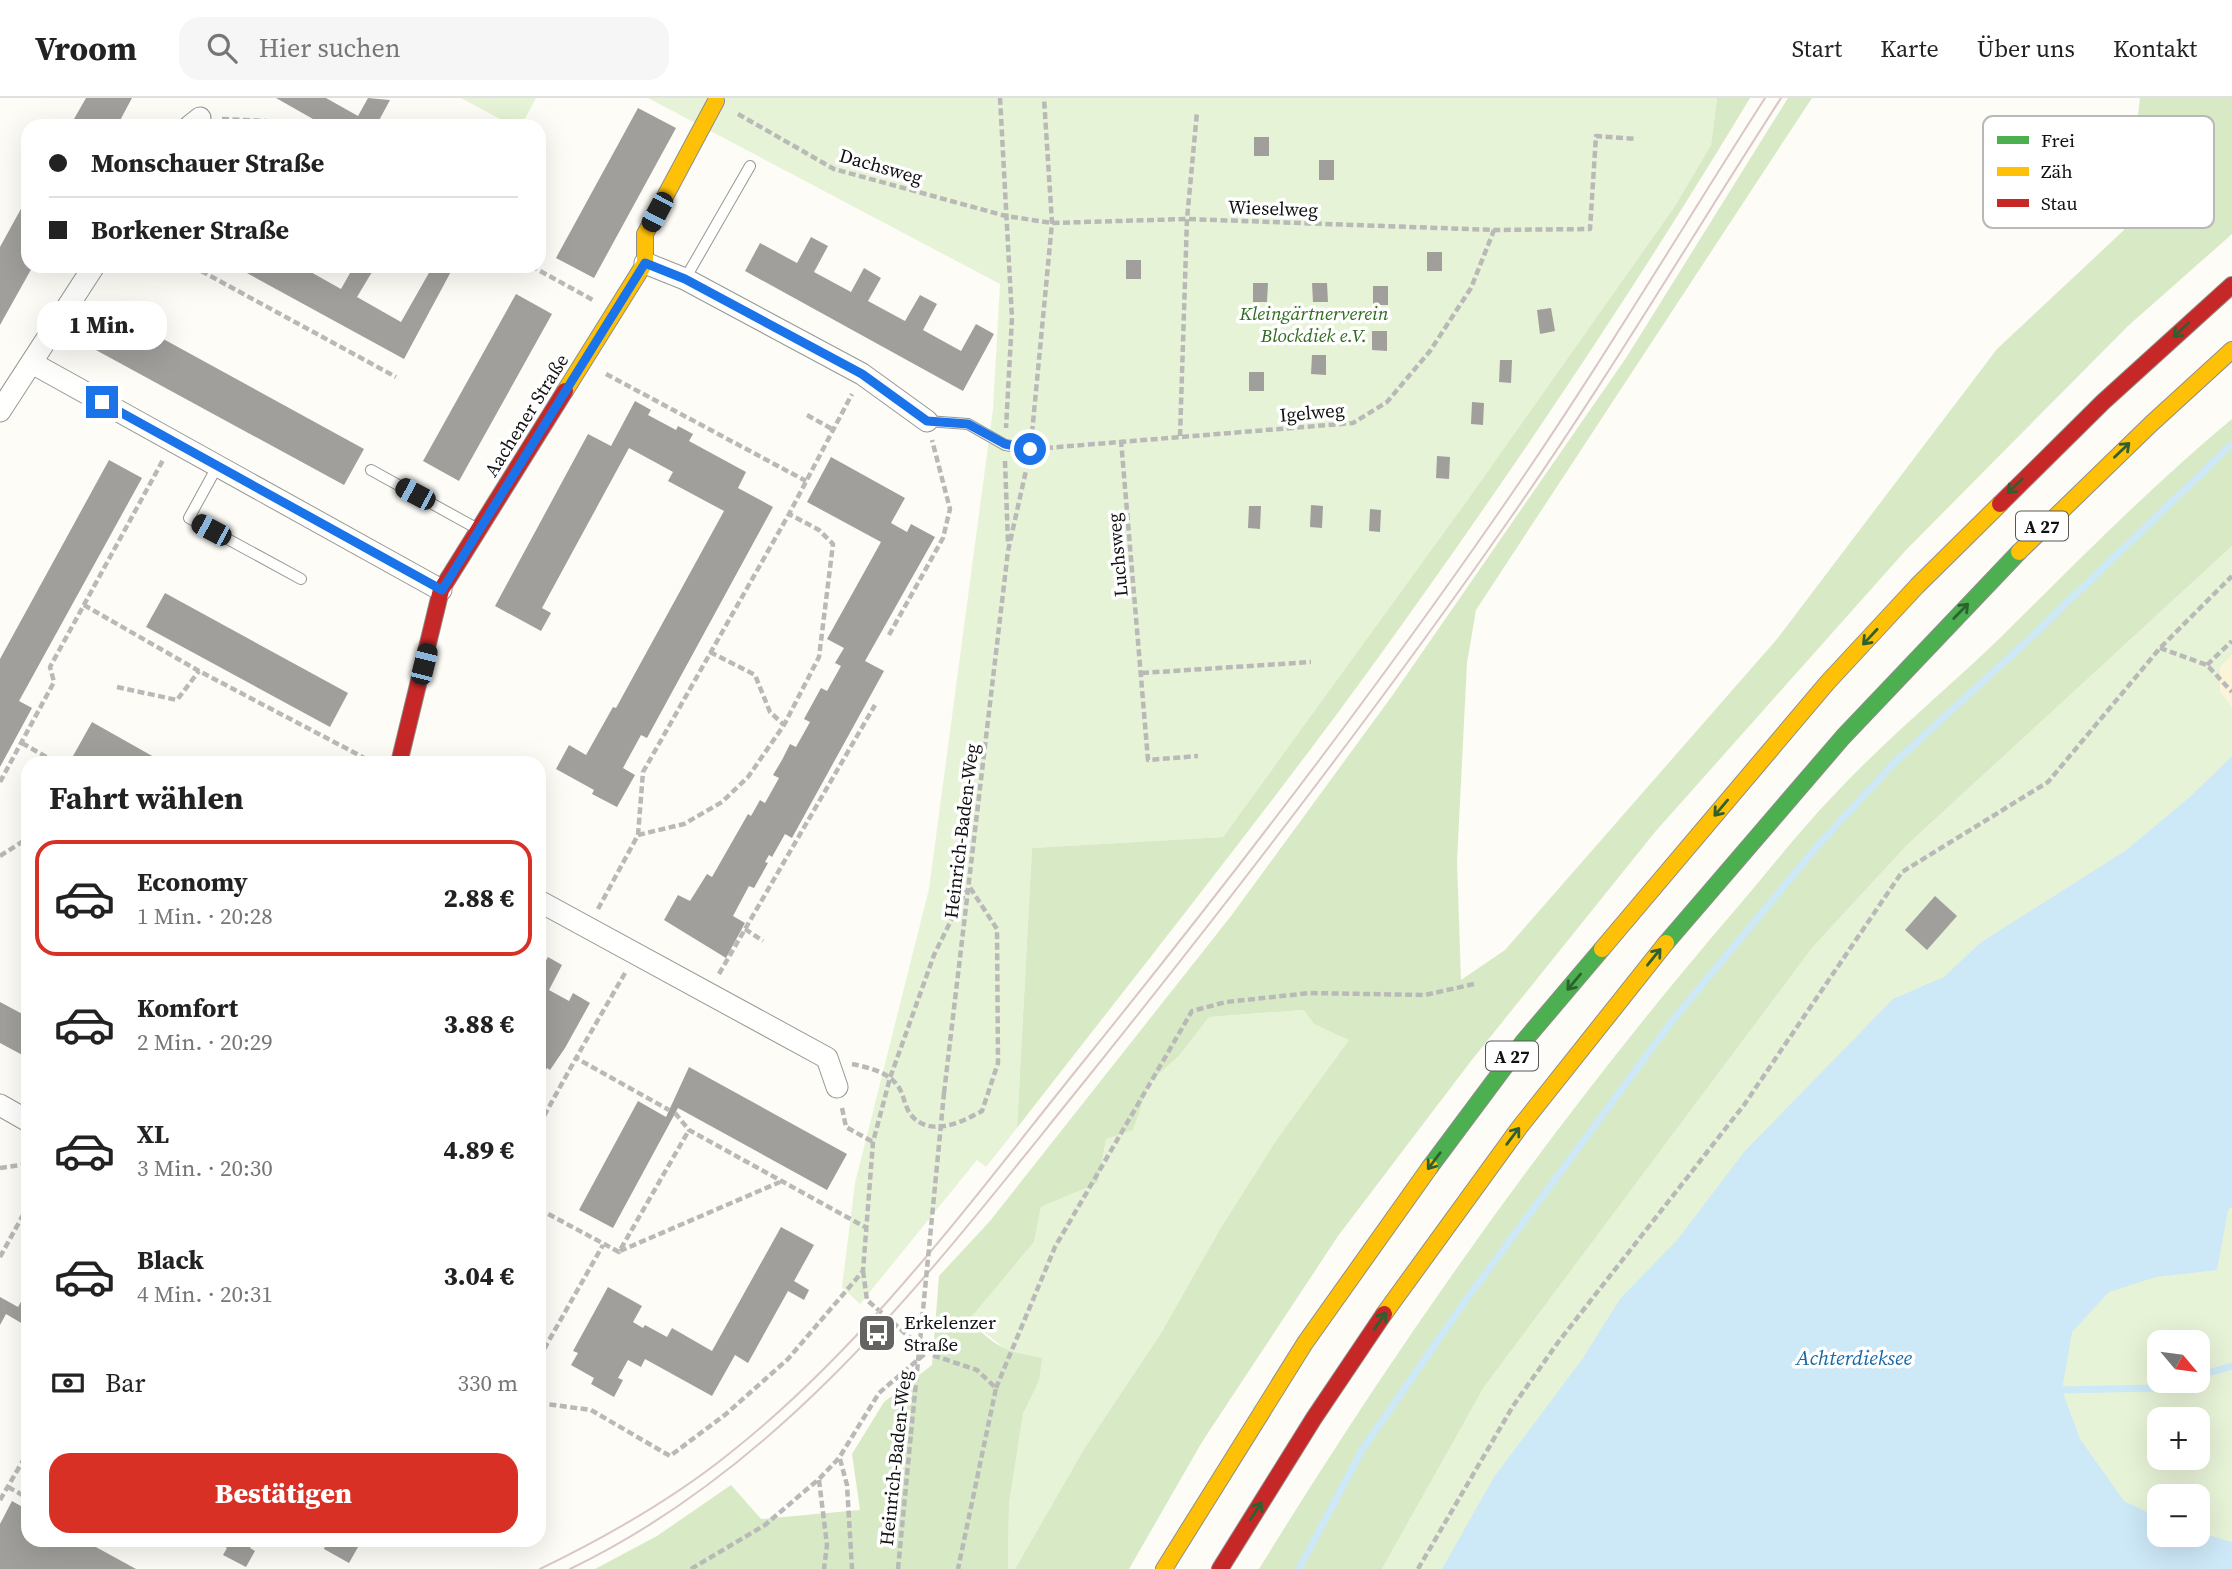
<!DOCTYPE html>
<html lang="de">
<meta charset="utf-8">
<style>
:root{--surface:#fff;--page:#f6f6f6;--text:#222;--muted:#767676;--line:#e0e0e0;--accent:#d93025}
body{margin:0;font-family:"Source Serif 4",serif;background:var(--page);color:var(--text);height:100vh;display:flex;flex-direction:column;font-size:26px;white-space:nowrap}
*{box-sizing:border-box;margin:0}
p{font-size:23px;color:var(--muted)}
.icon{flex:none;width:38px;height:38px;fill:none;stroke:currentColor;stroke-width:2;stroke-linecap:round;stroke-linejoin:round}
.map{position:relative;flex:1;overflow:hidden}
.drawer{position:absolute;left:21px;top:658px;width:525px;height:791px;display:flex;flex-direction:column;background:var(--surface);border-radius:21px;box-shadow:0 7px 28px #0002}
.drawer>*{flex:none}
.banner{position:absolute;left:21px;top:21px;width:525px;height:154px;border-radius:21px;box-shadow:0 7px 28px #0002;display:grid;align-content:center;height:154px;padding:0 28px;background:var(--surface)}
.needle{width:46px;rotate:119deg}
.controls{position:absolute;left:2147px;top:1232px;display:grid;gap:14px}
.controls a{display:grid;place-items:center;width:63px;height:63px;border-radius:14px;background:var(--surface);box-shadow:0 7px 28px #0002;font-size:35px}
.end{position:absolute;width:32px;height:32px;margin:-16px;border:9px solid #1a73e8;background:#fff;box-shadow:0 0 0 4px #fff}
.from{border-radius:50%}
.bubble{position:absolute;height:49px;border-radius:21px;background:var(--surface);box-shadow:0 7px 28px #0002;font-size:23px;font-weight:800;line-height:49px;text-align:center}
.car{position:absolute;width:21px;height:42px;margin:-21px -10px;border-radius:9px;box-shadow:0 0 5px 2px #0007;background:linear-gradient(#222 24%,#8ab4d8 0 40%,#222 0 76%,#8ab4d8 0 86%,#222 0)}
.banner b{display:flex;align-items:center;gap:24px;height:66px;font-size:26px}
.banner b+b{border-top:2px solid var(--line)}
.banner i{width:18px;height:18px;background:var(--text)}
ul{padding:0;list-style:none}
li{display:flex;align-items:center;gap:21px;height:116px;margin:0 14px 10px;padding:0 14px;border:4px solid transparent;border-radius:21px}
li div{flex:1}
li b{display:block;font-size:26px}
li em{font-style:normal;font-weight:800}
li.selected{border-color:var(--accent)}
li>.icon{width:63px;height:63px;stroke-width:1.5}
h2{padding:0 28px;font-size:32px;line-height:84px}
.pay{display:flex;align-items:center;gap:18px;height:77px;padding:0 28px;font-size:26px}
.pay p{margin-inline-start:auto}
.primary-button{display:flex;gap:14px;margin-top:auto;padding:14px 28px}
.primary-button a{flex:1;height:80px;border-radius:21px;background:var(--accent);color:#fff;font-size:28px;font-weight:800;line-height:80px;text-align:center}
header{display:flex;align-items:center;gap:42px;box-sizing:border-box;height:98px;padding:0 35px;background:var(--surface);border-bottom:2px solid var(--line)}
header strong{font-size:33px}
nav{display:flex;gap:38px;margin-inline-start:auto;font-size:24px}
.search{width:490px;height:63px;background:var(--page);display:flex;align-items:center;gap:18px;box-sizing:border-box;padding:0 24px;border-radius:21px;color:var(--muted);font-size:26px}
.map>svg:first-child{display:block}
.green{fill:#e7f3d7;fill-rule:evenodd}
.forest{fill:#d8eac5}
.sand{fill:#fcf4d9}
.water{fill:#cde8f7}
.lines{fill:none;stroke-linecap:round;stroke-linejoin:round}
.stream{stroke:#cde8f7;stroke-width:7}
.building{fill:#a19f9c}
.lane-casing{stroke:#979795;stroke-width:12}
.street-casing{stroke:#979795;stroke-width:23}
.fast-casing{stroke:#8e8d8b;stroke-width:18}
.slow-casing{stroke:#8e8d8b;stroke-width:18}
.jam-casing{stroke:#8e8d8b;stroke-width:18}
.path{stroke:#b9b9b8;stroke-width:4.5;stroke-dasharray:7 3.5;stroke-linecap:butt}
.lane{stroke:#fffffe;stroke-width:10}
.street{stroke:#fffffe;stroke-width:21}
.fast{stroke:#4caf50;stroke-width:16}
.slow{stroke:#ffc107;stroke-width:16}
.jam{stroke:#c62828;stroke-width:16}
.tram{stroke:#d9c6c7;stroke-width:2}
.path-bridge{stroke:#b9b9b8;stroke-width:4.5;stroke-dasharray:7 3.5;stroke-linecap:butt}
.oneway{stroke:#2e6030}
.route{stroke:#1a73e8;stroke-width:9}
.labels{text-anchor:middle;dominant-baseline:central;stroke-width:7;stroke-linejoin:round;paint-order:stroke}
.shield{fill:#fff;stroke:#585858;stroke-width:2}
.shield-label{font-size:18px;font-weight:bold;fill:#111}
.street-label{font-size:19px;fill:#111;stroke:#fff}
.park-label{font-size:19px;font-style:italic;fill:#2f6b1f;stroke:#fff}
.poi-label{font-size:19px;fill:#111;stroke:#fff;text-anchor:start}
.water-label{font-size:21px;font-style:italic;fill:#1768a6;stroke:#fff}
.key{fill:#fff;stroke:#b8b8b8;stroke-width:2}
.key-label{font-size:19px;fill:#111}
</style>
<header>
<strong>Vroom</strong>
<div class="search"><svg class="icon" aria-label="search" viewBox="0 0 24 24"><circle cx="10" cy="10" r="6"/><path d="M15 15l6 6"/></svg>Hier suchen</div>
<nav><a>Start</a><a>Karte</a><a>Über uns</a><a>Kontakt</a></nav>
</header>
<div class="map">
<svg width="2232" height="1471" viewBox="0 0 2232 1471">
<rect width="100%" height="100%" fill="#fdfcf7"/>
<g class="green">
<polygon points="461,0 536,0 521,28 513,28"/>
<polygon points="648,0 1717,0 1711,47 1675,108 1471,397 1223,739 1032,750 1017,1030 986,1069 977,1062 860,1206 842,1189 855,1085 929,791 993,311 1000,186"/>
<path d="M2232 448V1471H1382L1484 1289 1812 850 1907 747ZM2160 1244H2198V1283H2160ZM2160 1321H2198V1360H2160ZM2160 1398H2198V1437H2160Z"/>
<polygon points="1305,912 1314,926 1350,941 1277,1041 1220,1131 1161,1235 1084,1351 1015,1471 1008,1471 1009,1406 1023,1316 1039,1283 1009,1254 969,1222 1034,1144 1041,1109 1098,1085 1106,1041 1132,1032 1149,985 1179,958 1209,919"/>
</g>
<g class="forest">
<path d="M1717 0H1750C1632 196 1504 386 1370 571 1256 727 1135 878 1017 1030L1032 750 1223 739 1471 397 1675 108 1711 47Z"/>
<path d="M1788 0H1812L1476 512 1467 565 1457 763 1461 882 1505 852 1777 541 1997 251 2124 132 2140 0H2232V136L2128 228 1906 452 1655 734 1471 963 1338 1138 1202 1344 1129 1471H1015L1084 1351 1161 1235 1220 1131 1277 1041 1349 942 1314 926 1304 912 1209 919 1179 958 1149 985 1133 1032 1106 1041 1098 1085 1041 1109 1034 1144 969 1222C995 1249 1007 1254 1042 1260L1039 1283 1023 1316 1009 1406 1008 1471H595L657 1438 731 1387 761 1421 860 1412 852 1356 884 1304 932 1267 939 1178 990 1123 1231 818 1392 598 1626 260Z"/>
<path d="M2232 321V448L1907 747 1812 850 1484 1289 1382 1471H1259C1401 1240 1558 1018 1735 812 1768 774 1799 733 1834 697 1886 641 1945 593 2000 540 2076 465 2150 389 2232 321Z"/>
</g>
<polygon class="sand" points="2232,557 2232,609 2220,594 2220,569"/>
<polygon class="water" points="2232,658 2232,1109 2228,1112 2217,1172 2156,1179 2109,1194 2072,1234 2062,1292 2080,1341 2124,1403 2159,1420 2160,1437 2198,1437 2198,1434 2232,1444 2232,1471 1442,1471 1494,1379 1583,1260 1620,1201 1678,1141 1744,1054 1893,901 1944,879 1980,845 2125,753 2191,698"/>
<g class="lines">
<g class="stream">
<polyline points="2198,1278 2232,1268"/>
<polyline points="2062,1292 2156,1290 2180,1283"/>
<polyline points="1299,1471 1362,1352 1463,1206 1672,923 1814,752 1894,665 2025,545 2232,346"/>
</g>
</g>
<g class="building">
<polygon points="86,0 132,0 117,28 70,28"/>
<polygon points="276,0 326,0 358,18 368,0 390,2 376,28 311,28 313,21"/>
<polygon points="638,10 676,30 594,180 556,160"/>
<rect x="1254" y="39" width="15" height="19"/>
<rect x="1319" y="62" width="15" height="20"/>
<polygon points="28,98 28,168 33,168 0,227 0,149"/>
<polygon points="811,139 828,148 814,174 851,194 864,170 881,180 868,203 905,223 920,197 937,206 923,232 961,253 976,226 994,236 963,293 745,173 760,145 797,165"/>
<rect x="1427" y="154" width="15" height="19"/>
<rect x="1126" y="162" width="15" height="19"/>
<polygon points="234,168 300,168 341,191 354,168 364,168 372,174 357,199 401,224 430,173 420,168 454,168 404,261"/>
<polygon points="1253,185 1268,185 1267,204 1253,204"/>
<polygon points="1312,185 1327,185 1328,204 1313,204"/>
<rect x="1373" y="188" width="15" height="19"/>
<polygon points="516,196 552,216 459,383 423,363"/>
<polygon points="1551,210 1555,233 1540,236 1537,212"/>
<polygon points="114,214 364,351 344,387 94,251"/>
<polygon points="1372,233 1387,233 1387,253 1372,252"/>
<polygon points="1312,257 1326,257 1326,277 1311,276"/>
<polygon points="1500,262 1512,262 1511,285 1499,284"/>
<rect x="1249" y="274" width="15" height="19"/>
<polygon points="635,303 651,312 648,317 676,332 678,328 693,336 689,343 746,374 738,390 773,409 647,640 641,637 623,670 635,677 617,709 592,696 594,692 556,671 569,647 586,657 613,609 616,610 724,413 668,383 673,374 629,350 542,510 551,515 541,533 495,508 588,336 611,348"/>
<polygon points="1472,304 1484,305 1483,327 1471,326"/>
<polygon points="1437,358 1450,359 1449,381 1436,380"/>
<polygon points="831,359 905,400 891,425 907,434 911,426 935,439 865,563 884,573 792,740 785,736 772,759 769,757 765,764 768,765 754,790 749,788 733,818 745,825 726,860 664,822 678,797 690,803 707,776 712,779 748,716 751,718 760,702 765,705 779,680 773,677 782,662 790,646 796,649 810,624 804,621 821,590 827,593 841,568 835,565 844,550 827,541 881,444 807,404"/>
<polygon points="109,362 142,380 19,603 32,610 0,669 0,561"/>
<polygon points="1311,407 1323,408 1322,430 1310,429"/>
<polygon points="1249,408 1261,408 1260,431 1248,430"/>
<polygon points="1370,411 1381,412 1380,434 1369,433"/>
<polygon points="165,495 348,595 330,629 146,529"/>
<polygon points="92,624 154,659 166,665 85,665 73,658"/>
<polygon points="1935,798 1957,818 1927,852 1905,832"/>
<polygon points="548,859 562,867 549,892 569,903 573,895 590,905 565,950 550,972 547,970 539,985 539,917 545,906 539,903 539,861 545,864"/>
<polygon points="0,904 28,919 28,960 0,945"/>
<polygon points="689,969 847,1056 827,1092 678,1010 613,1130 579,1112 638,1003 666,1019"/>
<polygon points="781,1129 814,1147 794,1183 809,1192 804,1202 788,1193 748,1265 735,1257 712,1298 645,1261 641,1269 628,1262 618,1280 623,1282 614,1299 591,1286 594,1280 571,1267 578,1255 573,1253 608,1189 642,1208 633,1224 643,1230 645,1227 667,1239 672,1230 712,1253"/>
<polygon points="28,1191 28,1229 6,1216 0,1227 0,1199 18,1209"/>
<polygon points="12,1403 28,1412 28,1442 83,1442 136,1471 0,1471 0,1426"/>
<polygon points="213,1442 255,1442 250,1450 255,1453 246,1469 223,1457 227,1450"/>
<polygon points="315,1442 362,1442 349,1465 324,1451 325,1448"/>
</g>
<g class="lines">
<defs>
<g id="lane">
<polyline points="685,181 750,68"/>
<polyline points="927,323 968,326 1005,347 1030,351"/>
<polyline points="218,367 189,420 301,481"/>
<polyline points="371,372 476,430"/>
</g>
<g id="street">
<polyline points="190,28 200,20"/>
<polyline points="645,165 685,181 862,276 927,323"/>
<polyline points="32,265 441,492"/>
<polyline points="0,313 94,168"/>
<polyline points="539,803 827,960 837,989"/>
<polyline points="0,1007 28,1023"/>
</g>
<g id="fast">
<polyline points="1666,845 1843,639 2019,454"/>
<polyline points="1430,1069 1524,943 1602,851"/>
</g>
<g id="slow">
<polyline points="565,293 645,165 645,136 716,3"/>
<polyline points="2019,454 2151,326 2232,252"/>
<polyline points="1602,851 1827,585 1917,488 2000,406"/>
<polyline points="1384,1216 1519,1030 1666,845"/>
<polyline points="1164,1471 1305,1245 1430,1069"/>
</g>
<g id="jam">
<polyline points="2000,406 2103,304 2232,187"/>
<polyline points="399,665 441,492 565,293"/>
<polyline points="1220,1471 1314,1320 1384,1216"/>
</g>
</defs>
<use href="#lane" class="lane-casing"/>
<use href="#street" class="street-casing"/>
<use href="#fast" class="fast-casing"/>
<use href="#slow" class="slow-casing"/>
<use href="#jam" class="jam-casing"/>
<g class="path">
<polyline points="1000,0 1012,220 1006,330"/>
<polyline points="738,16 834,71 1006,118 1052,125 1187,121 1494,132 1590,131 1596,38 1636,41"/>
<polyline points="222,21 266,23 276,28"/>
<polyline points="192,168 396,279"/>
<polyline points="531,168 593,202"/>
<polyline points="606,276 806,383"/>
<polyline points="807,317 832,331"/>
<polyline points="1032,335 1052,125 1044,0"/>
<polyline points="1180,338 1187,121 1197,14"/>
<polyline points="1121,342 1148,662 1198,658"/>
<polyline points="1046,350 1353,325 1387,304 1430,253 1471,190 1494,132"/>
<polyline points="1005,363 1008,445"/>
<polyline points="84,507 199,573 374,665"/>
<polyline points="889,537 943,440 950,411 932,342"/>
<polyline points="2160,550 2207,567 2232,594"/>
<polyline points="710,554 755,577 770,614 784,627"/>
<polyline points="2207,567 2232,543"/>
<polyline points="1142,575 1311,564"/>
<polyline points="117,589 177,602 199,573"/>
<polyline points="22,645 57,665"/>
<polyline points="0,684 54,584 50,569 163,362"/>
<polyline points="638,737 684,726 722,704 748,679 784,627 819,559 833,446 819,432 789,416"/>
<polyline points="0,758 28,740"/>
<polyline points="598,811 638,737 643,674 789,416 852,296"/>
<polyline points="745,831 763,843"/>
<polyline points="625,875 576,960 669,1012"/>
<polyline points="719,876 875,607"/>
<path d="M852 966C867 969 888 974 897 987 904 995 904 1008 911 1017 930 1040 962 1024 982 1013L998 965 997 831 969 788"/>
<polyline points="944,995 1008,453 1027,368"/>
<polyline points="842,1010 846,1029 873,1044"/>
<polyline points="675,1015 689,1032 865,1129"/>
<polyline points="539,1027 576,960"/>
<polyline points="0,1070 28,1066"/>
<polyline points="539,1111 619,1154 689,1032"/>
<polyline points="620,1153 780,1084"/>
<polyline points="0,1159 28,1108"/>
<polyline points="863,1173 867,1202 907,1237 935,1258 977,1272 996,1290 958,1471"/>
<polyline points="539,1260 603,1147"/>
<polyline points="996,1290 1055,1149 1192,913 1226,904 1310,895 1425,897 1474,886"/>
<polyline points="539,1305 591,1312 670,1358 726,1316 788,1261 863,1173 873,1044 890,980 934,857 966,792"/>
<polyline points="840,1361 847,1387 852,1471"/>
<polyline points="819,1382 827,1447 824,1471"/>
<polyline points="8,1389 28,1400"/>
<polyline points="0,1402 28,1354"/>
<polyline points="691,1471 765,1427 819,1381 839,1360 879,1295 927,1254"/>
<polyline points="898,1471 911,1336"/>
<polyline points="1418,1471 1513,1308 1559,1243 1744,1007 1902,774 2048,684 2160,550 2232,478"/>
</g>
<use href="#lane" class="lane"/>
<use href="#street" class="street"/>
<use href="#fast" class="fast"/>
<use href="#slow" class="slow"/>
<use href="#jam" class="jam"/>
<g class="tram">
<path d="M540 1471C606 1439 673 1401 730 1355 870 1244 976 1096 1087 959 1230 782 1368 603 1497 417 1592 281 1676 139 1765 0"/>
<path d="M570 1471C790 1365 935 1168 1084 984 1231 801 1375 615 1509 422 1605 285 1690 141 1781 0"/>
</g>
<polyline class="path-bridge" points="911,1336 944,995"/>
</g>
<defs><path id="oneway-shaft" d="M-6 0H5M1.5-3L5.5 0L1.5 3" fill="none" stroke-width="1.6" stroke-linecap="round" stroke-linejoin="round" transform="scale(1.75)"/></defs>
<g class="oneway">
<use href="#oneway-shaft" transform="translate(2181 232) rotate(137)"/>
<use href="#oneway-shaft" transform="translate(2122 352) rotate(-44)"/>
<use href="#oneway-shaft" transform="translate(2015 388) rotate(136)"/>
<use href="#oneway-shaft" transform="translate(1961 513) rotate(-46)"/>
<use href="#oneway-shaft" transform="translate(1870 539) rotate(133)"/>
<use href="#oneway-shaft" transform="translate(1721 710) rotate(130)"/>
<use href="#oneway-shaft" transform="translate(1654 859) rotate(-51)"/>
<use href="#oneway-shaft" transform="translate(1574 884) rotate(130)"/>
<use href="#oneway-shaft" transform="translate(1513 1038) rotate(-53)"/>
<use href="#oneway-shaft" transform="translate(1434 1063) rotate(127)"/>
<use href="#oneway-shaft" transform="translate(1380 1223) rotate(-55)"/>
<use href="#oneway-shaft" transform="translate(1256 1413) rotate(-57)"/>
</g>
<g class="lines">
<polyline class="route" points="102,304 442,492 645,165 685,181 862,276 927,323 968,326 1005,346 1030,351"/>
</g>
<defs>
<symbol id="bus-square" viewBox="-11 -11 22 22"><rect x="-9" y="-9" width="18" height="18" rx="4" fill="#646362" stroke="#fff"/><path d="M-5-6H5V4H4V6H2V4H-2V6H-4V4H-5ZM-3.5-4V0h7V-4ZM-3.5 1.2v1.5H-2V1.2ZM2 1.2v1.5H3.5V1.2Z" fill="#fff"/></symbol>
</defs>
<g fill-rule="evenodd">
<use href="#bus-square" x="855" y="1213" width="44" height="44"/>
</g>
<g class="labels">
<g class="shield">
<rect x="2016" y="413.5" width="52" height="29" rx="5"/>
<rect x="1486" y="943.5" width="52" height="29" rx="5"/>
</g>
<g class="shield-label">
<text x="2042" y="428">A 27</text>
<text x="1512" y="958">A 27</text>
</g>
<g class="street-label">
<text transform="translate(881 68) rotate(16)">Dachsweg</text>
<text transform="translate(1273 110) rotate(2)">Wieselweg</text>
<text transform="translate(1312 314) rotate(-5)">Igelweg</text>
<text transform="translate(526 317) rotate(-58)">Aachener Straße</text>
<text transform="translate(1117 457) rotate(-95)">Luchsweg</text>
<text transform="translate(961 733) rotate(-83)">Heinrich-Baden-Weg</text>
<text transform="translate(895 1360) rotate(-84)">Heinrich-Baden-Weg</text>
</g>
<g class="park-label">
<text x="1314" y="215">Kleingärtnerverein<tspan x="1314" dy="22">Blockdiek e.V.</tspan></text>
</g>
<g class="poi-label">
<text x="904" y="1224">Erkelenzer<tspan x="904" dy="22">Straße</tspan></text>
</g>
<g class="water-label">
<text x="1854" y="1259">Achterdieksee</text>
</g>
</g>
<rect x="1983" y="18" width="231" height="112" rx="10" class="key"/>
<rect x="1997" y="38" width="32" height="8" fill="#4caf50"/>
<rect x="1997" y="69" width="32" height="9" fill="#ffc107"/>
<rect x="1997" y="101" width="32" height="8" fill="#c62828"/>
<g class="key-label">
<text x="2041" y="49">Frei</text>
<text x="2041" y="80">Zäh</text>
<text x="2041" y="112">Stau</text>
</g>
</svg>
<div class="controls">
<a><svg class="needle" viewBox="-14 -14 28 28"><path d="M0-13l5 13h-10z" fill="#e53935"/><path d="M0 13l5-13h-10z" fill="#767676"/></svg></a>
<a>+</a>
<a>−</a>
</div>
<i class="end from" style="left:1030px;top:351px"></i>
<i class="end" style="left:102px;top:304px"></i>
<div class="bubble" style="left:37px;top:203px;width:130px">1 Min.</div>
<i class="car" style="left:657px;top:114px;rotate:208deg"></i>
<i class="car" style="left:415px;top:396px;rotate:298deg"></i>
<i class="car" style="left:211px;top:432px;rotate:298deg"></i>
<i class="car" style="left:424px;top:566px;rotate:14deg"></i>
<div class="banner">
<b><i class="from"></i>Monschauer Straße</b>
<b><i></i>Borkener Straße</b>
</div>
<section class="drawer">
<h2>Fahrt wählen</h2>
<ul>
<li class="selected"><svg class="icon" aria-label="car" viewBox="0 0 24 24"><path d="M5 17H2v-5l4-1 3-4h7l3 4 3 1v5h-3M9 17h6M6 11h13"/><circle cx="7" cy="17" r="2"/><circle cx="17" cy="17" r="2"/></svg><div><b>Economy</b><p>1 Min. · 20:28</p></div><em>2.88 €</em></li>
<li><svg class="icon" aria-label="car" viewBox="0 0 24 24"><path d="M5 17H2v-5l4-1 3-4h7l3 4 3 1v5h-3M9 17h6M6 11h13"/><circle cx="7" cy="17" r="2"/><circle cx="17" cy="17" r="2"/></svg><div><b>Komfort</b><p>2 Min. · 20:29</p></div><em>3.88 €</em></li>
<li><svg class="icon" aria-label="car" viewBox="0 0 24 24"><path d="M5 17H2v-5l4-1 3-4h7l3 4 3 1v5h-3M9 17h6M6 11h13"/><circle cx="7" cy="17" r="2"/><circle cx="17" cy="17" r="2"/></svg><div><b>XL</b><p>3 Min. · 20:30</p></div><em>4.89 €</em></li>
<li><svg class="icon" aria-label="car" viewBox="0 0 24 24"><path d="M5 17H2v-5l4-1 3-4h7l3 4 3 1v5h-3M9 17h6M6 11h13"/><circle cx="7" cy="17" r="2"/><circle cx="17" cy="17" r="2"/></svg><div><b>Black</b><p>4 Min. · 20:31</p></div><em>3.04 €</em></li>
</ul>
<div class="pay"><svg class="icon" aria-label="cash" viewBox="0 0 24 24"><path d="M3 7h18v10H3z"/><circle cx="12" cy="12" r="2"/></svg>Bar<p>330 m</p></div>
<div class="primary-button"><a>Bestätigen</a></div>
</section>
</div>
